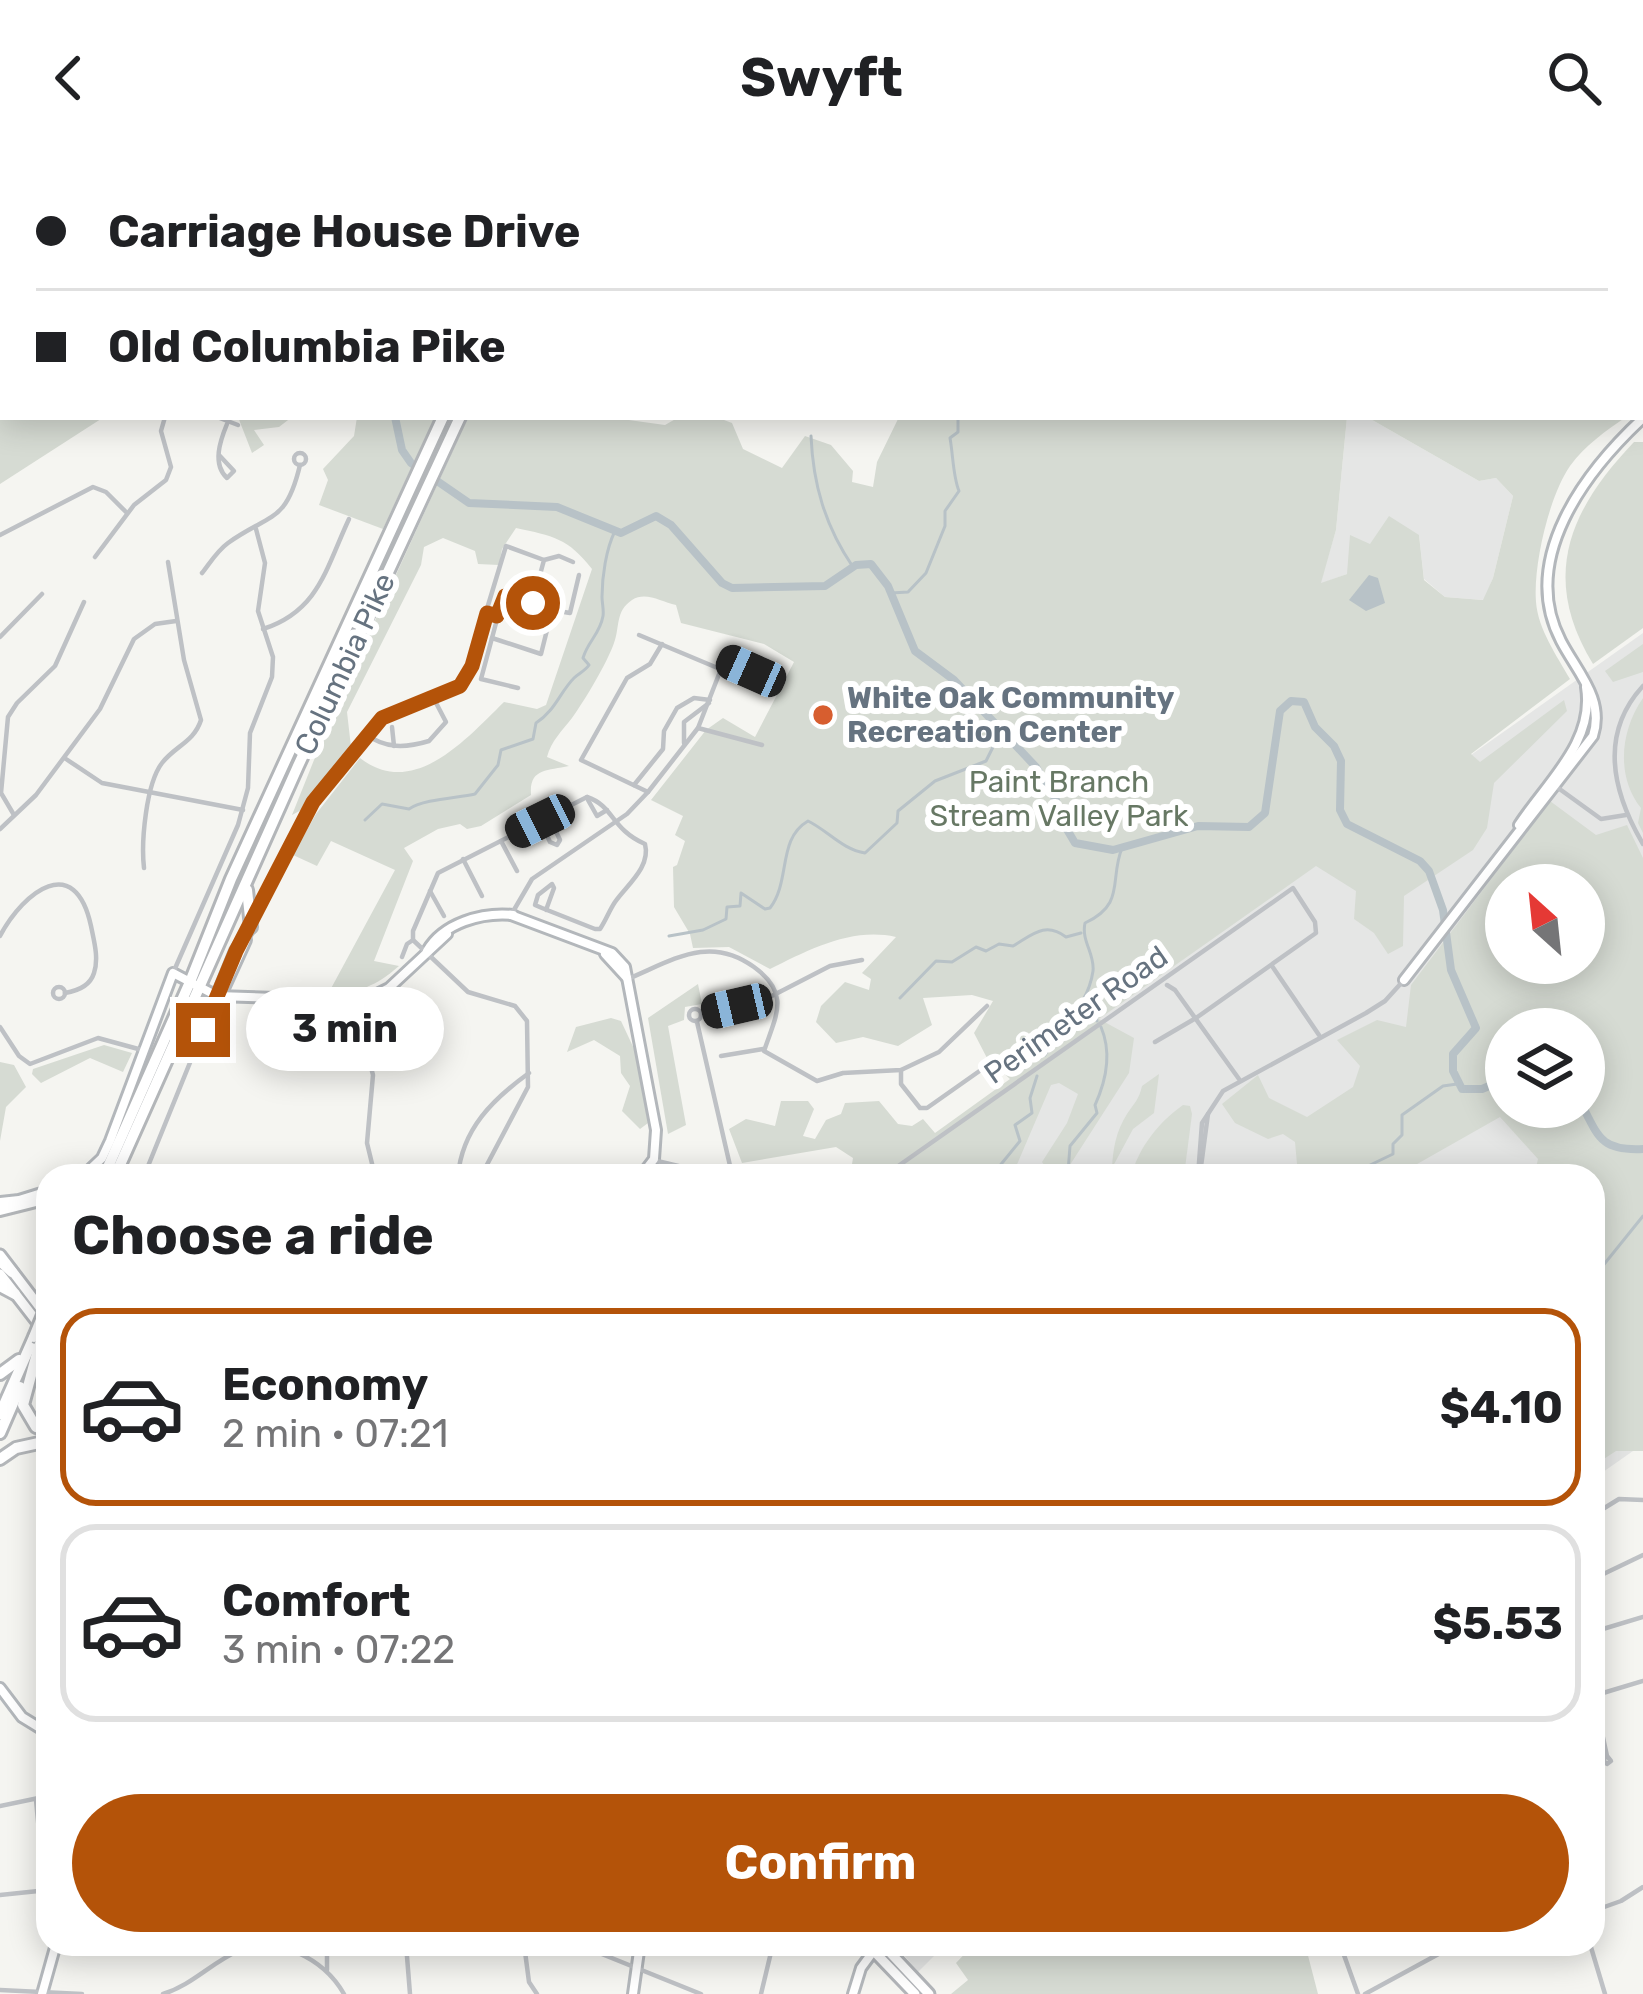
<!DOCTYPE html>
<meta charset="utf-8">
<style>
:root{--surface:#fff;--page:#f6f6f6;--text:#202124;--muted:#757577;--line:#e0e0e0;--accent:#b45309}
body{margin:0;font-family:Rubik,sans-serif;background:var(--page);color:var(--text);height:100vh;display:flex;flex-direction:column;font-size:45px;white-space:nowrap}
*{box-sizing:border-box;margin:0}
p{font-size:39px;color:var(--muted)}
.icon{flex:none;width:66px;height:66px;fill:none;stroke:currentColor;stroke-width:2;stroke-linecap:round;stroke-linejoin:round}
.map{position:relative;flex:1;overflow:hidden}
.sheet{position:absolute;left:36px;top:1008px;width:1569px;height:792px;display:flex;flex-direction:column;background:var(--surface);border-radius:36px;box-shadow:0 6px 30px #0003}
.sheet>*{flex:none}
.guide{position:absolute;left:0px;top:0px;width:1644px;height:264px;box-shadow:0 6px 30px #0003;display:grid;align-content:center;height:264px;padding:0 36px;background:var(--surface)}
.needle{width:78px;rotate:333deg}
.fabs{position:absolute;left:1485px;top:708px;display:grid;gap:24px}
.fabs a{display:grid;place-items:center;width:120px;height:120px;border-radius:50%;background:var(--surface);box-shadow:0 6px 30px #0003;font-size:60px}
.end{position:absolute;width:54px;height:54px;margin:-27px;border:15px solid #b45309;background:#fff;box-shadow:0 0 0 6px #fff}
.from{border-radius:50%}
.bubble{position:absolute;height:84px;border-radius:42px;background:var(--surface);box-shadow:0 6px 30px #0003;font-size:39px;font-weight:700;line-height:84px;text-align:center}
.car{position:absolute;width:36px;height:72px;margin:-36px -18px;border-radius:15px;box-shadow:0 0 9px 3px #0007;background:linear-gradient(#222 24%,#8ab4d8 0 40%,#222 0 76%,#8ab4d8 0 86%,#222 0)}
.guide b{display:flex;align-items:center;gap:42px;height:114px;font-size:45px}
.guide b+b{border-top:3px solid var(--line)}
.guide i{width:30px;height:30px;background:var(--text)}
ul{padding:0;list-style:none}
li{display:flex;align-items:center;gap:36px;height:198px;margin:0 24px 18px;padding:0 12px;border:6px solid var(--line);border-radius:36px}
li div{flex:1}
li b{display:block;font-size:45px}
li em{font-style:normal;font-weight:700}
li.current{border-color:var(--accent)}
li>.icon{width:108px;height:108px;stroke-width:1.5}
h2{padding:0 36px;font-size:54px;line-height:144px}
.action{display:flex;gap:24px;margin-top:auto;padding:24px 36px}
.action a{flex:1;height:138px;border-radius:72px;background:var(--accent);color:#fff;font-size:48px;font-weight:700;line-height:138px;text-align:center}
header{display:flex;justify-content:space-between;align-items:center;height:156px;padding:0 36px;background:var(--surface);font-size:54px;font-weight:700}
.map>svg:first-child{display:block}
.built{fill:#e5e6e5;fill-rule:evenodd}
.green{fill:#d6dbd3;fill-rule:evenodd}
.water{fill:#b8c2c7}
.lines{fill:none;stroke-linecap:round;stroke-linejoin:round}
.stream{stroke:#b8c2c7;stroke-width:3}
.river{stroke:#b8c2c7;stroke-width:8}
.secondary-casing{stroke:#b3b7bb;stroke-width:14}
.primary-casing{stroke:#b2b5b9;stroke-width:15}
.highway-casing{stroke:#b3b6b9;stroke-width:16}
.street{stroke:#bec1c5;stroke-width:4.5}
.secondary{stroke:#fff;stroke-width:8}
.primary{stroke:#fff;stroke-width:9}
.highway{stroke:#fff;stroke-width:10}
.highway-bridge-casing{stroke:#b3b6b9;stroke-width:16;stroke-linecap:butt}
.highway-bridge{stroke:#fff;stroke-width:10}
.route{stroke:#b45309;stroke-width:15}
.poi-dot{fill:#d75e2f;stroke:#fff;stroke-width:4.5}
.labels{text-anchor:middle;dominant-baseline:central;stroke-width:12;stroke-linejoin:round;paint-order:stroke}
.street-label{font-size:30px;fill:#667380;stroke:#fff}
.poi-label{font-size:30px;font-weight:bold;fill:#667380;stroke:#fff;text-anchor:start}
.park-label{font-size:30px;fill:#677864;stroke:#fff}
</style>
<header><svg class="icon" aria-label="back" viewBox="0 0 24 24"><path d="M15 5l-7 7 7 7"/></svg>Swyft<svg class="icon" aria-label="search" viewBox="0 0 24 24"><circle cx="10" cy="10" r="6"/><path d="M15 15l6 6"/></svg></header>
<div class="map">
<svg width="1643" height="1838" viewBox="0 0 1643 1838">
<rect width="100%" height="100%" fill="#f5f5f1"/>
<g class="built">
<polygon points="1347,261 1367,261 1479,325 1496,322 1513,340 1493,422 1484,444 1445,441 1424,423 1419,379 1370,389 1347,418 1320,428 1336,374"/>
<path d="M1643 477V1288L1593 1323V1020H877ZM1506 729H1584V807H1506ZM1506 873H1584V951H1506Z"/>
<polygon points="895,1788 946,1788 918,1816"/>
</g>
<g class="green">
<polygon points="0,0 467,0 470,3 3,3 3,224"/>
<polygon points="1285,0 1542,0 1287,3"/>
<polygon points="0,239 3,261 104,261 0,328"/>
<polygon points="238,261 292,261 279,271 254,274 264,289 252,297"/>
<polygon points="357,261 435,261 383,373 319,349 328,324 323,313 354,280"/>
<path d="M468 261H607L665 269 679 261H716L732 267 743 293 782 312 805 280 831 289 853 315 852 326 873 331 877 306 899 261H1347L1336 374 1321 427 1347 418 1350 379 1370 388 1389 360 1419 379 1424 424 1445 441 1483 444 1493 422 1513 340 1496 322 1479 325 1367 261H1626C1606 275 1585 289 1570 310 1549 340 1533 410 1536 446 1538 473 1557 500 1570 523L1471 598 1480 606 1564 544 1567 555 1494 627 1487 672 1473 694 1404 740 1403 790 1388 798 1374 777 1354 763 1356 735 1316 710 1099 863 1134 882 1129 917 1068 1012 1051 1019 1042 1006 1067 967 1078 938 1059 927 1051 929 1012 1020H882L877 1016 870 1020H850L853 1002 836 991 742 1007 729 973 746 963 775 970 781 945H808L814 953 803 980 815 983 826 964 841 958 845 947 879 945 898 968 912 970 923 963 935 977 1010 923 987 902 974 877 993 845 972 839 923 842 932 869 898 890 863 881 836 887 816 866 821 850 845 826 869 834 871 823 862 817 896 781C851 771 809 794 770 813L729 791 693 792 690 778 674 751 673 711 677 709 685 685 675 679 683 660 651 644 706 574 723 562 755 581 794 506 764 488 681 467 676 449C661 446 646 435 632 444 615 455 620 472 614 487 607 507 585 544 572 562 562 575 551 585 547 601L569 610C547 615 529 612 531 639L481 670 467 673 460 668 438 673 404 692 413 705 374 805 399 810C376 830 359 837 328 838L395 714 331 685 317 710 293 699 316 658 360 602C414 644 467 582 504 546L537 553 546 549 592 413C568 382 553 380 516 372L502 393 499 409 478 408 475 395 443 382 424 391 421 409 347 556 351 591 305 652 292 659 332 559Z"/>
<path d="M1634 286H1643V472L1593 508C1540 421 1569 354 1634 286Z"/>
<polygon points="1643,488 1643,516 1613,526 1605,515"/>
<path d="M1643 542V677L1638 667 1641 652C1616 621 1620 575 1643 542Z"/>
<path d="M1550 645 1596 679 1627 669 1643 702V1295H1616L1593 1310V1020H1534L1538 1003 1500 961 1396 1020H1286L1297 1008 1295 986 1283 978 1268 983 1235 967 1222 948 1258 919 1269 942 1307 961 1353 931 1360 910 1337 884 1377 864 1406 871 1411 829ZM1584 729V807H1506V729ZM1506 873H1584V951H1506Z"/>
<polygon points="698,828 702,848 685,851 684,864 668,870 686,969 668,978 648,862"/>
<polygon points="611,862 621,865 636,897 648,967 640,973 622,955 630,930 621,917 620,900 594,884 567,896 576,871"/>
<polygon points="104,889 132,897 123,916 90,902 41,927 32,918 33,913"/>
<polygon points="0,906 14,909 26,931 6,951 0,985"/>
<path d="M1159 918 1154 957 1133 973 1112 1012C1113 993 1116 975 1127 958 1134 947 1139 944 1142 930Z"/>
<path d="M1183 949 1190 950 1192 958 1184 1020H1131C1139 991 1158 967 1183 949Z"/>
<polygon points="974,1788 1305,1788 1318,1838 951,1838 968,1824 956,1807"/>
</g>
<polygon class="water" points="1369,419 1378,422 1385,447 1366,455 1349,444"/>
<g class="lines">
<g class="stream">
<polyline points="327,0 330,3"/>
<polyline points="1641,74 1643,77"/>
<path d="M811 280C813 328 825 370 853 411"/>
<path d="M891 437 908 436 926 417 945 370V355L959 335C953 321 953 298 950 282L958 276V261"/>
<path d="M365 664 382 648 409 653C424 643 457 642 475 638L498 609 501 594 533 583 536 567C555 555 560 536 574 522 579 517 585 515 589 509L583 502C588 485 600 478 603 460 604 454 602 447 602 441 602 421 606 393 615 375"/>
<path d="M669 780 703 774 726 763 727 751 740 750 741 737 765 753 770 752C791 725 777 683 808 665 827 674 843 694 865 697L897 667 898 655 935 625 986 605 1002 573"/>
<path d="M900 842 936 805 952 806 976 791 986 795 999 788 1013 790C1032 779 1045 765 1066 781L1081 777"/>
<polyline points="1085,849 1095,856 1097,865"/>
<path d="M1045 899C1060 870 1088 851 1093 815 1095 798 1081 785 1085 767 1126 748 1109 724 1122 692"/>
<path d="M1068 1016 1070 990 1097 957 1095 949C1106 925 1112 897 1101 871"/>
<polyline points="985,1020 998,1012 1020,985 1015,969 1032,957 1030,942 1037,920"/>
<polyline points="1360,1020 1366,1011 1393,998 1393,988 1402,979 1402,959 1443,930 1457,928"/>
<polyline points="1593,1122 1643,1060"/>
</g>
<g class="river">
<polyline points="361,0 361,3"/>
<polyline points="395,261 402,294 411,307 469,347 557,351 621,377 656,360 671,369 722,427 732,432 825,430 856,409 871,408 888,430 915,495 954,524 1036,611 1056,644 1059,660 1075,687 1113,694 1198,670 1249,671 1265,657 1280,555 1291,545 1304,546 1315,571 1334,590 1341,605 1340,654 1347,668 1420,705 1429,715 1443,754 1451,814 1476,872 1453,898 1453,915 1462,933 1482,933 1506,923"/>
<path d="M1583 951C1599 983 1603 995 1643 993"/>
</g>
<defs>
<g id="secondary">
<path d="M1519 669C1547 626 1595 586 1586 531"/>
<polyline points="511,759 612,797 625,811 656,974 654,1003 641,1020"/>
<path d="M427 795C443 767 482 756 513 759"/>
<polyline points="605,798 627,822"/>
<path d="M1404 824 1593 580C1605 543 1577 516 1561 485 1518 403 1586 315 1643 262"/>
<polyline points="225,830 246,784"/>
<polyline points="217,839 235,795 251,771"/>
<polyline points="217,840 363,845 389,832 447,778"/>
<polyline points="83,1020 102,1002 110,985 173,817 217,840"/>
<polyline points="0,1046 19,1044 48,1035"/>
<polyline points="0,1532 22,1561 48,1577"/>
<polyline points="42,1838 56,1788"/>
<polyline points="633,1838 640,1788"/>
<polyline points="853,1838 861,1812 875,1793"/>
</g>
<g id="primary">
<polyline points="0,1099 48,1162"/>
<polyline points="0,1118 41,1171"/>
<polyline points="867,1788 915,1838"/>
<polyline points="882,1788 929,1838"/>
</g>
<g id="highway">
<polyline points="561,3 562,0"/>
<polyline points="580,3 581,0"/>
<polyline points="247,734 251,771"/>
<polyline points="104,1020 190,826 231,723 443,261"/>
<polyline points="115,1020 298,610 460,261"/>
<polyline points="0,1054 48,1042"/>
<polyline points="0,1105 12,1116"/>
<polyline points="0,1130 15,1138"/>
<polyline points="39,1190 23,1249 36,1271 48,1275"/>
<polyline points="0,1218 19,1204"/>
<polyline points="0,1258 34,1181"/>
<polyline points="0,1277 20,1231"/>
<polyline points="0,1303 16,1292 48,1285"/>
</g>
</defs>
<use href="#secondary" class="secondary-casing"/>
<use href="#primary" class="primary-casing"/>
<use href="#highway" class="highway-casing"/>
<g class="street">
<polyline points="709,0 716,3"/>
<polyline points="611,3 612,0"/>
<polyline points="696,3 698,0"/>
<polyline points="911,3 911,0"/>
<polyline points="0,70 3,69"/>
<polyline points="0,231 3,231"/>
<polyline points="217,261 238,269"/>
<circle cx="300" cy="303" r="6"/>
<path d="M219 299 234 315 227 322C212 308 220 285 227 268"/>
<polyline points="0,379 93,331 106,336 127,357"/>
<polyline points="95,401 134,349 166,324 171,311 161,275 165,261"/>
<polyline points="544,404 559,400 573,406"/>
<path d="M202 417C210 407 217 395 228 387 270 357 286 368 300 309"/>
<polygon points="510,440 552,454 541,498 492,482 503,441"/>
<polyline points="552,454 570,457 579,419"/>
<path d="M263 473C319 455 326 412 349 363"/>
<polyline points="639,479 720,513"/>
<polyline points="0,481 42,438"/>
<polyline points="492,482 481,523 518,532"/>
<path d="M1643 530C1598 579 1613 637 1643 688"/>
<polyline points="392,571 394,590"/>
<polyline points="698,572 762,589"/>
<path d="M366 578C385 593 406 592 429 585L446 566 434 543"/>
<polyline points="684,587 684,566 709,547"/>
<polyline points="66,603 102,627 243,654"/>
<polyline points="634,629 663,593 664,575 677,552 694,542 710,544"/>
<polyline points="1554,629 1601,663 1626,659"/>
<polyline points="648,636 581,604 627,522 650,508 662,488"/>
<polyline points="588,644 597,660 607,654"/>
<polyline points="14,659 1,637 8,561 17,547 55,510 84,446"/>
<polyline points="540,665 550,686 557,689 560,684 549,661"/>
<polyline points="0,673 36,639 100,553 134,483 155,468 176,465"/>
<polyline points="501,685 517,715"/>
<polyline points="463,703 482,740"/>
<path d="M144 712C141 686 146 628 162 607 175 590 194 586 201 564L184 504 168 406"/>
<polyline points="430,735 444,760"/>
<path d="M546 754 554 732 552 728 538 739 535 749 542 752 595 773H600C606 764 609 755 615 746 627 729 651 711 645 688 611 673 614 650 587 641"/>
<polyline points="511,759 532,723 627,658 648,636 698,572 723,508 728,504 774,525"/>
<path d="M254 763C280 703 330 598 384 561 409 544 447 548 466 522L506 390 544 404 534 441"/>
<path d="M0 780C24 735 75 696 91 770 94 785 99 802 94 817 90 830 77 835 65 837"/>
<polyline points="413,784 468,836 515,850 527,865 528,931 481,1020"/>
<polyline points="402,801 407,788 413,784 413,775 438,717 587,641"/>
<polyline points="1272,810 1319,879"/>
<polyline points="173,817 238,669 248,632 250,577 272,521 273,501 258,455 265,407 256,373"/>
<path d="M630 822C675 803 710 779 754 811 791 838 776 859 764 895L817 925 843 917 901 914 939 896 987 850"/>
<polyline points="1167,829 1175,834 1239,923"/>
<circle cx="59" cy="837" r="6"/>
<polyline points="354,846 373,919 367,987 375,1020"/>
<circle cx="695" cy="859" r="6"/>
<polyline points="710,856 764,844 830,810 862,804"/>
<polyline points="697,866 731,1014"/>
<polyline points="0,871 19,900 30,908 98,882 142,894"/>
<polyline points="721,900 763,893"/>
<polyline points="901,914 901,928 920,952 927,952 988,909"/>
<polyline points="653,1004 708,1017 731,1014 745,1020"/>
<polyline points="1200,1018 1208,958"/>
<polyline points="144,1020 217,840"/>
<path d="M458 1020C462 973 493 943 529 917"/>
<polyline points="884,1020 1293,732 1315,766 1316,777 1196,862 1155,886"/>
<polyline points="1198,1020 1202,967 1223,935 1366,857 1385,845 1404,824"/>
<polyline points="1593,1359 1619,1343 1643,1344"/>
<polyline points="1593,1423 1643,1399"/>
<polyline points="1593,1476 1643,1461"/>
<polyline points="1593,1540 1643,1525"/>
<polyline points="1594,1540 1607,1600 1603,1604 1607,1608 1611,1605 1607,1600"/>
<polyline points="36,1644 40,1686"/>
<polyline points="0,1650 48,1640"/>
<polyline points="0,1739 48,1734"/>
<polyline points="1593,1755 1621,1745 1643,1731"/>
<polyline points="327,1788 327,1814"/>
<polyline points="406,1788 410,1838"/>
<polyline points="524,1788 529,1826 537,1838"/>
<polyline points="577,1788 701,1838"/>
<polyline points="749,1788 770,1798"/>
<polyline points="1340,1788 1358,1838"/>
<polyline points="1590,1788 1605,1838"/>
<polyline points="0,1834 82,1838"/>
<path d="M163 1838C192 1829 211 1807 238 1795 277 1778 324 1803 344 1838"/>
<polyline points="761,1838 773,1788"/>
<polyline points="1365,1838 1457,1788"/>
</g>
<use href="#secondary" class="secondary"/>
<use href="#primary" class="primary"/>
<use href="#highway" class="highway"/>
<defs>
<g id="highway-bridge">
<polyline points="34,1181 48,1147"/>
<polyline points="39,1190 48,1170"/>
</g>
</defs>
<use href="#highway-bridge" class="highway-bridge-casing"/>
<use href="#highway-bridge" class="highway-bridge"/>
</g>
<g class="lines">
<polyline class="route" points="203,874 236,795 313,646 382,562 460,530 472,510 487,457 497,460 505,440 533,447"/>
</g>
<circle class="poi-dot" cx="823" cy="559" r="12"/>
<g class="labels">
<g class="street-label">
<text transform="translate(345 508) rotate(-65)">Columbia Pike</text>
<text transform="translate(1076 859) rotate(-35)">Perimeter Road</text>
</g>
<g class="poi-label">
<text x="847" y="542">White Oak Community<tspan x="847" dy="34">Recreation Center</tspan></text>
</g>
<g class="park-label">
<text x="1059" y="626">Paint Branch<tspan x="1059" dy="34">Stream Valley Park</tspan></text>
</g>
</g>
</svg>
<div class="fabs">
<a><svg class="needle" viewBox="-14 -14 28 28"><path d="M0-13l5 13h-10z" fill="#e53935"/><path d="M0 13l5-13h-10z" fill="#757577"/></svg></a>
<a><svg class="icon" aria-label="layers" viewBox="0 0 24 24"><path d="M12 4l9 5-9 5-9-5zM3 14l9 5 9-5"/></svg></a>
</div>
<i class="end from" style="left:533px;top:447px"></i>
<i class="end" style="left:203px;top:874px"></i>
<div class="bubble" style="left:246px;top:831px;width:198px">3 min</div>
<i class="car" style="left:751px;top:515px;rotate:294deg"></i>
<i class="car" style="left:540px;top:665px;rotate:244deg"></i>
<i class="car" style="left:737px;top:850px;rotate:257deg"></i>
<div class="guide">
<b><i class="from"></i>Carriage House Drive</b>
<b><i></i>Old Columbia Pike</b>
</div>
<section class="sheet">
<h2>Choose a ride</h2>
<ul>
<li class="current"><svg class="icon" aria-label="car" viewBox="0 0 24 24"><path d="M5 17H2v-5l4-1 3-4h7l3 4 3 1v5h-3M9 17h6M6 11h13"/><circle cx="7" cy="17" r="2"/><circle cx="17" cy="17" r="2"/></svg><div><b>Economy</b><p>2 min · 07:21</p></div><em>$4.10</em></li>
<li><svg class="icon" aria-label="car" viewBox="0 0 24 24"><path d="M5 17H2v-5l4-1 3-4h7l3 4 3 1v5h-3M9 17h6M6 11h13"/><circle cx="7" cy="17" r="2"/><circle cx="17" cy="17" r="2"/></svg><div><b>Comfort</b><p>3 min · 07:22</p></div><em>$5.53</em></li>
</ul>
<div class="action"><a>Confirm</a></div>
</section>
</div>
